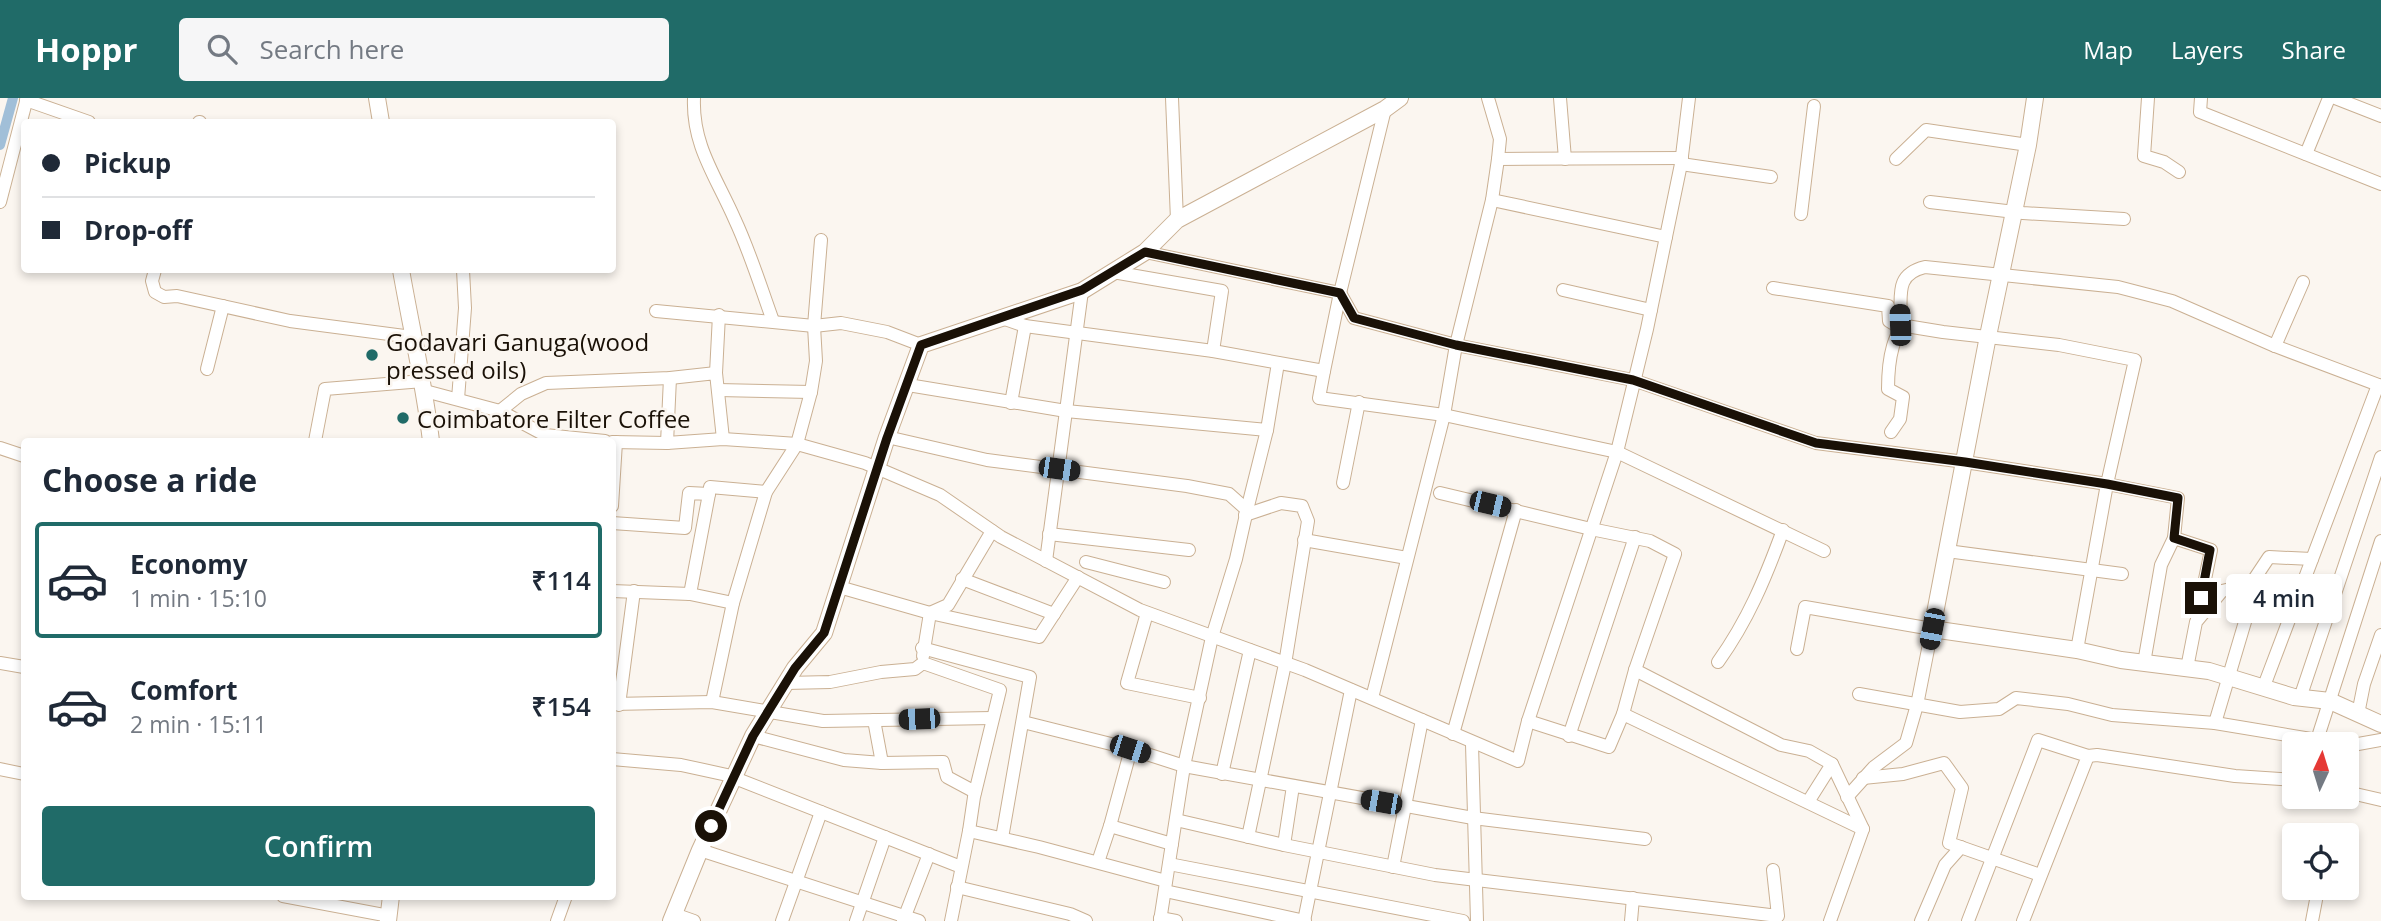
<!DOCTYPE html>
<meta charset="utf-8">
<style>
:root{--surface:#fff;--page:#f6f6f7;--text:#1f2937;--muted:#747a83;--line:#e0e1e3;--accent:#206b68}
body{margin:0;font-family:"Open Sans",sans-serif;background:var(--page);color:var(--text);height:100vh;display:flex;flex-direction:column;font-size:26px;white-space:nowrap}
*{box-sizing:border-box;margin:0}
p{font-size:23px;color:var(--muted)}
.icon{flex:none;width:38px;height:38px;fill:none;stroke:currentColor;stroke-width:2;stroke-linecap:round;stroke-linejoin:round}
.map{position:relative;flex:1;overflow:hidden}
.details{position:absolute;left:21px;top:340px;width:595px;height:462px;display:flex;flex-direction:column;background:var(--surface);border-radius:7px;box-shadow:0 4px 10px #0003}
.details>*{flex:none}
.hud{position:absolute;left:21px;top:21px;width:595px;height:154px;border-radius:7px;box-shadow:0 4px 10px #0003;display:grid;align-content:center;height:154px;padding:0 21px;background:var(--surface)}
.needle{width:46px;rotate:4deg}
.controls{position:absolute;left:2282px;top:634px;display:grid;gap:14px}
.controls a{display:grid;place-items:center;width:77px;height:77px;border-radius:7px;background:var(--surface);box-shadow:0 4px 10px #0003;font-size:35px}
.end{position:absolute;width:32px;height:32px;margin:-16px;border:9px solid #1a1107;background:#fff;box-shadow:0 0 0 4px #fff}
.from{border-radius:50%}
.bubble{position:absolute;height:49px;border-radius:7px;background:var(--surface);box-shadow:0 4px 10px #0003;font-size:23px;font-weight:600;line-height:49px;text-align:center}
.car{position:absolute;width:21px;height:42px;margin:-21px -10px;border-radius:9px;box-shadow:0 0 5px 2px #0007;background:linear-gradient(#222 24%,#8ab4d8 0 40%,#222 0 76%,#8ab4d8 0 86%,#222 0)}
.hud b{display:flex;align-items:center;gap:24px;height:66px;font-size:26px}
.hud b+b{border-top:2px solid var(--line)}
.hud i{width:18px;height:18px;background:var(--text)}
ul{padding:0;list-style:none}
li{display:flex;align-items:center;gap:21px;height:116px;margin:0 14px 10px;padding:0 7px;border:4px solid transparent;border-radius:7px}
li div{flex:1}
li b{display:block;font-size:26px}
li em{font-style:normal;font-weight:600}
li.selected{border-color:var(--accent)}
li>.icon{width:63px;height:63px;stroke-width:1.5}
h2{padding:0 21px;font-size:32px;line-height:84px}
.cta{display:flex;gap:14px;margin-top:auto;padding:14px 21px}
.cta a{flex:1;height:80px;border-radius:7px;background:var(--accent);color:#fff;font-size:28px;font-weight:600;line-height:80px;text-align:center}
header{display:flex;align-items:center;gap:42px;box-sizing:border-box;height:98px;padding:0 35px;background:var(--accent);color:#fff}
header strong{font-size:33px}
nav{display:flex;gap:38px;margin-inline-start:auto;font-size:24px}
.search{width:490px;height:63px;background:var(--page);display:flex;align-items:center;gap:18px;box-sizing:border-box;padding:0 24px;border-radius:7px;color:var(--muted);font-size:26px}
.map>svg:first-child{display:block}
.lines{fill:none;stroke-linecap:round;stroke-linejoin:round}
.canal{stroke:#a1bfd8;stroke-width:10}
.minor-casing{stroke:#cab093;stroke-width:14}
.major-casing{stroke:#cab093;stroke-width:18}
.minor{stroke:#fff;stroke-width:12}
.major{stroke:#fff;stroke-width:16}
.route{stroke:#1a1107;stroke-width:9}
.poi-dot{fill:#206b68;stroke:#fbf6f0;stroke-width:2.5}
.labels{text-anchor:middle;dominant-baseline:central;stroke-width:5;stroke-linejoin:round;paint-order:stroke}
.poi-label{font-size:24px;fill:#1a1107;stroke:#fbf6f0;text-anchor:start}
</style>
<header>
<strong>Hoppr</strong>
<div class="search"><svg class="icon" aria-label="search" viewBox="0 0 24 24"><circle cx="10" cy="10" r="6"/><path d="M15 15l6 6"/></svg>Search here</div>
<nav><a>Map</a><a>Layers</a><a>Share</a></nav>
</header>
<div class="map">
<svg width="2381" height="823" viewBox="0 0 2381 823">
<rect width="100%" height="100%" fill="#fbf6f0"/>
<g class="lines">
<polyline class="canal" points="0,47 13,0"/>
<defs>
<g id="minor">
<path d="M694 0C692 48 717 80 735 122 750 154 761 190 773 223"/>
<polyline points="1172,0 1177,122"/>
<polyline points="1488,0 1500,41 1498,61 1492,102 1456,247 1633,282 1816,345 1965,364 2107,386 2178,400 2174,440 2161,467 2144,565"/>
<polyline points="1560,0 1565,61"/>
<polyline points="2148,0 2144,58 2164,64 2179,74"/>
<polyline points="2201,0 2200,14 2381,86"/>
<polyline points="2335,0 2381,18"/>
<polyline points="26,2 89,24"/>
<polyline points="199,24 200,24"/>
<polyline points="2306,56 2329,0"/>
<polyline points="1498,61 1682,60"/>
<polyline points="1896,61 1926,32 2028,47"/>
<polyline points="1681,66 1771,79"/>
<polyline points="1492,102 1666,139"/>
<polyline points="0,104 27,0"/>
<polyline points="1930,104 2023,115 2124,121"/>
<polyline points="1801,116 1814,8"/>
<polyline points="1145,154 1340,195 1385,11"/>
<polyline points="155,172 152,183 155,194 164,199 177,198 290,223 412,239"/>
<polyline points="1113,174 1222,193 1213,253"/>
<polyline points="1773,190 1888,208 1889,223 1894,226 1943,234 2059,247 2135,262 2107,386 2077,552"/>
<polyline points="1563,192 1651,212"/>
<polyline points="656,213 814,228 841,225 887,234 921,247"/>
<polyline points="1002,220 1025,228 1213,253 1324,273 1340,195 1354,220 1456,247 1444,317 1372,600"/>
<polyline points="2275,248 2303,184"/>
<polyline points="207,271 223,208"/>
<polyline points="1324,273 1319,300 1444,317 1617,354 1824,453"/>
<polyline points="716,275 719,217"/>
<polyline points="908,287 1066,313 1267,332 1278,265"/>
<polyline points="718,292 811,294"/>
<polyline points="425,293 500,313 545,337 605,343"/>
<polyline points="458,301 465,210 463,172"/>
<polyline points="1011,305 1025,228"/>
<polyline points="500,313 521,296 546,285 670,280 716,275 723,341"/>
<path d="M1891 334 1900 321 1903 299 1888 291C1888 276 1889 262 1893 248 1895 241 1899 234 1900 227 1903 201 1892 177 1925 169L2118 189 2172 203 2275 248 2381 288"/>
<polyline points="887,339 987,362 1187,388 1229,396 1247,412 1236,461 1212,539 1184,668 1160,823"/>
<polyline points="315,343 325,291 423,283"/>
<polyline points="612,344 667,345 723,341 797,346 865,365 940,397 1001,439 1140,512 1305,572 1518,663 1528,623 1617,354 1647,231 1681,66 1689,0"/>
<polyline points="667,345 670,280"/>
<polyline points="0,350 24,358"/>
<polyline points="1343,385 1359,304"/>
<polyline points="1440,395 1591,431 1650,443 1675,456 1635,572 1623,616 1609,649 1528,623"/>
<polyline points="612,408 616,344"/>
<polyline points="1247,412 1267,332"/>
<polyline points="1245,417 1281,405 1302,408 1308,423 1285,566 1248,739"/>
<polyline points="612,425 685,430 689,395 709,396 710,389 766,394"/>
<polyline points="1049,436 1189,452"/>
<polyline points="2174,440 2211,452 2197,520"/>
<polyline points="1304,442 1407,460"/>
<polyline points="1947,453 2122,476"/>
<polyline points="1046,463 1082,193"/>
<polyline points="1086,464 1164,484"/>
<polyline points="962,481 1054,516"/>
<polyline points="839,489 930,515 1039,539 1078,479"/>
<polyline points="612,493 690,496 733,505"/>
<polyline points="690,496 709,396"/>
<polyline points="1147,515 1127,585 1200,600"/>
<polyline points="922,550 1030,579 1002,740"/>
<polyline points="1797,551 1805,509 1932,531 1917,607 1906,645 1874,669 1847,699"/>
<polyline points="923,558 930,515 948,507 992,433"/>
<path d="M1718 564C1748 522 1765 481 1783 432"/>
<polyline points="0,565 24,569"/>
<polyline points="2187,570 2196,524 2222,493 2251,486 2269,459 2312,461"/>
<polyline points="1635,572 1781,647 1809,653 1832,666 1863,731 1830,823"/>
<polyline points="786,585 830,584 881,574 915,571 923,565 1000,592 974,699 969,733 951,823"/>
<polyline points="2264,588 2378,287"/>
<polyline points="1859,596 1960,614 1999,611 2016,600 2068,606 2112,617 2215,625 2317,642 2381,443"/>
<polyline points="2300,600 2381,359"/>
<polyline points="712,604 733,505 766,394 797,346 811,294 816,263 814,228 821,142"/>
<polyline points="612,606 712,604 823,623 992,620"/>
<polyline points="619,607 634,493"/>
<polyline points="1623,616 1863,731"/>
<polyline points="2358,616 2364,586 2381,537"/>
<polyline points="874,622 882,665"/>
<polyline points="1023,624 1131,651"/>
<polyline points="2215,625 2247,517 2251,486"/>
<polyline points="1453,636 1516,412"/>
<polyline points="753,638 844,662 882,665 943,664 947,679 975,694"/>
<polyline points="1569,638 1635,439"/>
<polyline points="1472,646 1477,823"/>
<polyline points="2347,648 2381,642"/>
<polyline points="2088,658 2097,657 2235,678 2294,682"/>
<polyline points="612,661 681,667 727,677 961,769"/>
<polyline points="0,671 24,676"/>
<polyline points="1222,676 1250,552"/>
<polyline points="1863,680 1903,676 1944,665 1962,690 1949,745 2040,777"/>
<polyline points="2351,695 2381,702"/>
<polyline points="1808,704 1832,666"/>
<polyline points="1176,722 1284,747 1435,777 1778,818 1773,772"/>
<polyline points="1110,728 1172,746"/>
<polyline points="969,733 1039,749 1166,783"/>
<polyline points="1284,747 1293,688"/>
<polyline points="700,752 919,823"/>
<polyline points="1098,764 1110,728 1131,651 1184,668 1473,720 1645,741"/>
<polyline points="1169,766 1463,823"/>
<polyline points="1393,769 1422,622"/>
<polyline points="957,789 1070,816 1086,823"/>
<polyline points="1165,793 1305,823"/>
<polyline points="283,798 389,818"/>
<polyline points="674,816 694,823"/>
<polyline points="1160,820 1176,823"/>
<polyline points="557,823 566,798"/>
<polyline points="782,823 821,714"/>
<polyline points="856,823 885,739"/>
<polyline points="903,823 929,756"/>
<polyline points="1304,823 1351,592"/>
<polyline points="1631,823 1633,800"/>
<polyline points="1921,823 1945,767 1961,749"/>
<polyline points="1968,823 2038,642 2088,658 2023,823"/>
<polyline points="2312,823 2316,802"/>
</g>
<g id="major">
<polyline points="377,0 381,24"/>
<polyline points="2035,0 2028,47 1988,238 1932,531 2077,552 2121,562 2209,573 2294,599 2330,603 2381,626"/>
<path d="M401 172C411 229 424 285 431 343"/>
<polyline points="388,823 391,798"/>
<polyline points="671,823 700,752 753,638 795,570 824,535 887,339 921,247 1082,193 1145,154 1177,122 1385,11 1400,0"/>
</g>
</defs>
<use href="#minor" class="minor-casing"/>
<use href="#major" class="major-casing"/>
<use href="#minor" class="minor"/>
<use href="#major" class="major"/>
</g>
<g class="lines">
<polyline class="route" points="711,728 753,638 795,570 824,535 887,340 921,247 1082,192 1145,154 1340,195 1354,220 1456,247 1633,282 1816,345 1965,364 2107,386 2178,400 2174,440 2210,452 2201,500"/>
</g>
<g class="poi-dot">
<circle cx="372" cy="257" r="7"/>
<circle cx="403" cy="320" r="7"/>
</g>
<g class="labels">
<g class="poi-label">
<text x="386" y="243">Godavari Ganuga(wood<tspan x="386" dy="28">pressed oils)</tspan></text>
<text x="417" y="320">Coimbatore Filter Coffee</text>
</g>
</g>
</svg>
<div class="controls">
<a><svg class="needle" viewBox="-14 -14 28 28"><path d="M0-13l5 13h-10z" fill="#e53935"/><path d="M0 13l5-13h-10z" fill="#747a83"/></svg></a>
<a><svg class="icon" aria-label="locate" viewBox="0 0 24 24"><circle cx="12" cy="12" r="6"/><path d="M12 2v4M12 18v4M2 12h4M18 12h4"/></svg></a>
</div>
<i class="end from" style="left:711px;top:728px"></i>
<i class="end" style="left:2201px;top:500px"></i>
<div class="bubble" style="left:2226px;top:476px;width:116px">4 min</div>
<i class="car" style="left:1900px;top:227px;rotate:358deg"></i>
<i class="car" style="left:1059px;top:371px;rotate:98deg"></i>
<i class="car" style="left:1490px;top:406px;rotate:103deg"></i>
<i class="car" style="left:1932px;top:531px;rotate:191deg"></i>
<i class="car" style="left:919px;top:621px;rotate:268deg"></i>
<i class="car" style="left:1130px;top:651px;rotate:108deg"></i>
<i class="car" style="left:1381px;top:704px;rotate:280deg"></i>
<div class="hud">
<b><i class="from"></i>Pickup</b>
<b><i></i>Drop-off</b>
</div>
<section class="details">
<h2>Choose a ride</h2>
<ul>
<li class="selected"><svg class="icon" aria-label="car" viewBox="0 0 24 24"><path d="M5 17H2v-5l4-1 3-4h7l3 4 3 1v5h-3M9 17h6M6 11h13"/><circle cx="7" cy="17" r="2"/><circle cx="17" cy="17" r="2"/></svg><div><b>Economy</b><p>1 min · 15:10</p></div><em>₹114</em></li>
<li><svg class="icon" aria-label="car" viewBox="0 0 24 24"><path d="M5 17H2v-5l4-1 3-4h7l3 4 3 1v5h-3M9 17h6M6 11h13"/><circle cx="7" cy="17" r="2"/><circle cx="17" cy="17" r="2"/></svg><div><b>Comfort</b><p>2 min · 15:11</p></div><em>₹154</em></li>
</ul>
<div class="cta"><a>Confirm</a></div>
</section>
</div>
